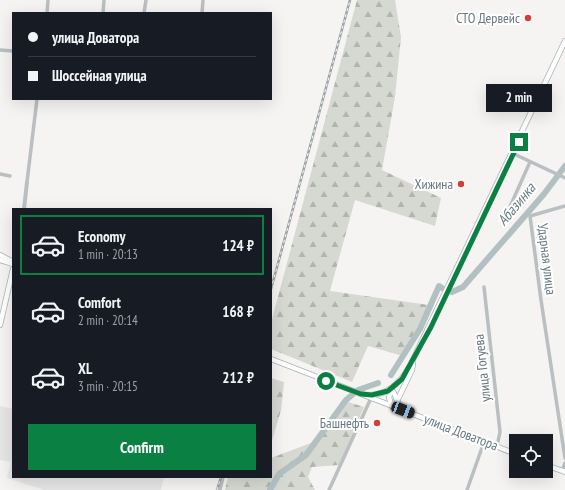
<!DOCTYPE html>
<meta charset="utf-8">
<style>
:root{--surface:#171b24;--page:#20242c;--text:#f1f3f6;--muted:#9ea1a6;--line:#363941;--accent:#0b8043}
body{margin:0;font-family:"PT Sans Narrow",sans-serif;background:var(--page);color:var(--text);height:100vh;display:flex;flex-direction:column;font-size:15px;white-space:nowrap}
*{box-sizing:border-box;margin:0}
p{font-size:13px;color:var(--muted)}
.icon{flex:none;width:22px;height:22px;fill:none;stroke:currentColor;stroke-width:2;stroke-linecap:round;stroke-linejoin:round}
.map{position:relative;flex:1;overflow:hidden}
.drawer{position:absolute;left:12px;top:208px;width:260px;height:270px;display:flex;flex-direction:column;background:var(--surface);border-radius:0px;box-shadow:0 4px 16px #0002}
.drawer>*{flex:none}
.banner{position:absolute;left:12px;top:12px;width:260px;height:88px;border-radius:0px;box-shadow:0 4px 16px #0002;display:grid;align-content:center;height:88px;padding:0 16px;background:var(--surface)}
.controls{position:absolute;left:509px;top:434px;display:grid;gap:8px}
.controls a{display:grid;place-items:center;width:44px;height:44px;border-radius:0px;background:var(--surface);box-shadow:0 4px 16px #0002;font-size:20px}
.end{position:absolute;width:18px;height:18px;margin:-9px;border:5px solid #0b8043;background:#fff;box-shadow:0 0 0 2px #fff}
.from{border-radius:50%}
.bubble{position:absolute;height:28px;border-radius:0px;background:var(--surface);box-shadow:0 4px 16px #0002;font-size:13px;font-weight:700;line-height:28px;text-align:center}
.car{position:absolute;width:12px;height:24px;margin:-12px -6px;border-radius:5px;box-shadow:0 0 3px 1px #0007;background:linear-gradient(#222 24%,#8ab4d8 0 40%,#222 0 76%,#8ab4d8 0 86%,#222 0)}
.banner b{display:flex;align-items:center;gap:14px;height:38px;font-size:15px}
.banner b+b{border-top:1px solid var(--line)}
.banner i{width:10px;height:10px;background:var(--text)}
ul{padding:7px 0 0;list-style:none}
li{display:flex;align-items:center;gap:12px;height:60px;margin:0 8px 6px;padding:0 8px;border:2px solid transparent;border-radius:0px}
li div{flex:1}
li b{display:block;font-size:15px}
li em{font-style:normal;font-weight:700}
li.selected{border-color:var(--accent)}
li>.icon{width:36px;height:36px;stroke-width:1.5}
.action{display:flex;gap:8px;margin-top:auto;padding:8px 16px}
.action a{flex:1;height:46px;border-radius:0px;background:var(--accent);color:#fff;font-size:16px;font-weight:700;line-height:46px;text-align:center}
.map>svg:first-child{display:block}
.built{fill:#e5e6e5}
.forest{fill:url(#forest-firs)}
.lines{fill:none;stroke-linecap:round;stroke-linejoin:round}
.river{stroke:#b3c0c2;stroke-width:6}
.secondary-casing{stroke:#acb3b6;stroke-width:6}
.minor{stroke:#babfc1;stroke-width:3.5}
.tertiary{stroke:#babfc1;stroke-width:4}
.secondary{stroke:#fff;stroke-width:4.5}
.rail-casing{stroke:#9ca4a7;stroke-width:2.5}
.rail{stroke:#fff;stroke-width:1;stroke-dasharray:3;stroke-linecap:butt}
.route{stroke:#0b8043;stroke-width:5}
.poi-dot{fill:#d04237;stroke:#fff;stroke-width:1.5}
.labels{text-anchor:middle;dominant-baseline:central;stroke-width:4;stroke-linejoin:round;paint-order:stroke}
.poi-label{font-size:14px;fill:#67787f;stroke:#fff;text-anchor:end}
.street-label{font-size:14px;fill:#67787f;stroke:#fff}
.water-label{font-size:15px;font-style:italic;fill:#637a7c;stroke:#fff}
</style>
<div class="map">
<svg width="565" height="490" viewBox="0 0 565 490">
<defs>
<pattern id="forest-firs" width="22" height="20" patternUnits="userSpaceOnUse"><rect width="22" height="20" fill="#d5d9d1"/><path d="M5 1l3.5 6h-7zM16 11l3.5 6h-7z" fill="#b1b5af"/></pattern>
</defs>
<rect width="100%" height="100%" fill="#f5f4f2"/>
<polygon class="built" points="0,406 13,409 13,477 164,477 161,490 44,490 7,478 11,462 0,460"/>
<g class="forest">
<polygon points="357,0 395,0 401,37 395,97 382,170 441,198 435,226 355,200 330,291 429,305 403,356 368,346 352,382 271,349 271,323"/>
<polygon points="271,378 284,382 281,410 271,444"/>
<path d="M342 400 364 407C355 426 350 446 339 465L312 467 308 477 315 490H225L228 477H271V458L311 443 331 418Z"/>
</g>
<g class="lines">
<g class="river">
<polyline points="452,292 463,287 544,194 565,166"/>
<polyline points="391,375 420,329 439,286 442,288"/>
<polyline points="358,390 378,383"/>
<polyline points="270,490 279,474 306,455 346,400 353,394"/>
</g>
<defs>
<g id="secondary">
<polyline points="0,255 13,262"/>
<polyline points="0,260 13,264"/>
<polyline points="0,325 13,269"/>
<polyline points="271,359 516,454"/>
<path d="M391 389C397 395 396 403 402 409"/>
<polyline points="391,389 389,398 392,406"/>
<path d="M361 394C384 399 399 385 410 366L565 41"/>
<polyline points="397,401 412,370 413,364"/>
<polyline points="546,465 565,472"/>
</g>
</defs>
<use href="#secondary" class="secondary-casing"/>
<g class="minor">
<polyline points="47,13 48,0"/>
<polyline points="103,13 104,0"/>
<polyline points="144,13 146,0"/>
<polyline points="202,13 203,0"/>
<polyline points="0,50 13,51"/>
<polyline points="512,153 565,178"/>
<polyline points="0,174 10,176"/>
<polyline points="27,182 37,99"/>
<polyline points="565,206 530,216 541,300 565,458"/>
<polyline points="504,220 530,162"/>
<polyline points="484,287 500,432 497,446"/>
<polyline points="562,471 565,463"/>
<polyline points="220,490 223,477"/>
<polyline points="329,490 371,398"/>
<polyline points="467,490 484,442"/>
</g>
<polyline class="tertiary" points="24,209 27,182"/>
<use href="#secondary" class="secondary"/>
<defs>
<g id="rail">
<polyline points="271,289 350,0"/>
<polyline points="217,490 221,477"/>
</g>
</defs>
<use href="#rail" class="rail-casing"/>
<use href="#rail" class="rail"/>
</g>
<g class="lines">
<polyline class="route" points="326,381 361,394 372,395 388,391 402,379 431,327 519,142"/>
</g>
<g class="poi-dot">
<circle cx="528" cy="18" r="4"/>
<circle cx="461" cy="184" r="4"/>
<circle cx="377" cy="423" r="4"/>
</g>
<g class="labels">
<g class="poi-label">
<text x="520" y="18">СТО Дервейс</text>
<text x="453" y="184">Хижина</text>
<text x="369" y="423">Башнефть</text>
</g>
<g class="street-label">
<text transform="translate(547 259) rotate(83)">Ударная улица</text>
<text transform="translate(482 368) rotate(-96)">улица Гогуева</text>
<text transform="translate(461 432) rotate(21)">улица Доватора</text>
</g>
<g class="water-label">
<text transform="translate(516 204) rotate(-50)">Абазинка</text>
</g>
</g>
</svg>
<div class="controls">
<a><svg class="icon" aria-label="locate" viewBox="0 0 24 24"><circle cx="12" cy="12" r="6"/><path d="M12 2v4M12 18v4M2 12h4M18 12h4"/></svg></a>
</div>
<i class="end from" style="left:326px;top:381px"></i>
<i class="end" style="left:519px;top:142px"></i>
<div class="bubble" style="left:486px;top:84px;width:66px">2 min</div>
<i class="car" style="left:403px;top:410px;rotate:111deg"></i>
<div class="banner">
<b><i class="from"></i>улица Доватора</b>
<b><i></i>Шоссейная улица</b>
</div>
<section class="drawer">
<ul>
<li class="selected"><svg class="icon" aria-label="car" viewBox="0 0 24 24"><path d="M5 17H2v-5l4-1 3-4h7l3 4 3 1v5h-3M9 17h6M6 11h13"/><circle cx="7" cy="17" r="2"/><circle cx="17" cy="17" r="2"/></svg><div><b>Economy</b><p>1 min · 20:13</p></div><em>124 ₽</em></li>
<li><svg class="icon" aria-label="car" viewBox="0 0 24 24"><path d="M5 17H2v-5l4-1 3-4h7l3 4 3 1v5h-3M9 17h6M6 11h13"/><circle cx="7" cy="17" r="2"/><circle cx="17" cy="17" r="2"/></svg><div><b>Comfort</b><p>2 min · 20:14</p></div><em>168 ₽</em></li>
<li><svg class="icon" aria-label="car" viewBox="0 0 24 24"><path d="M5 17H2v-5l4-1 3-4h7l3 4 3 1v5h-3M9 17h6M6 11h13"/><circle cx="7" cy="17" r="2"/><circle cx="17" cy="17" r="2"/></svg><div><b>XL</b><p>3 min · 20:15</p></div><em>212 ₽</em></li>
</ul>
<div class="action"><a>Confirm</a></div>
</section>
</div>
